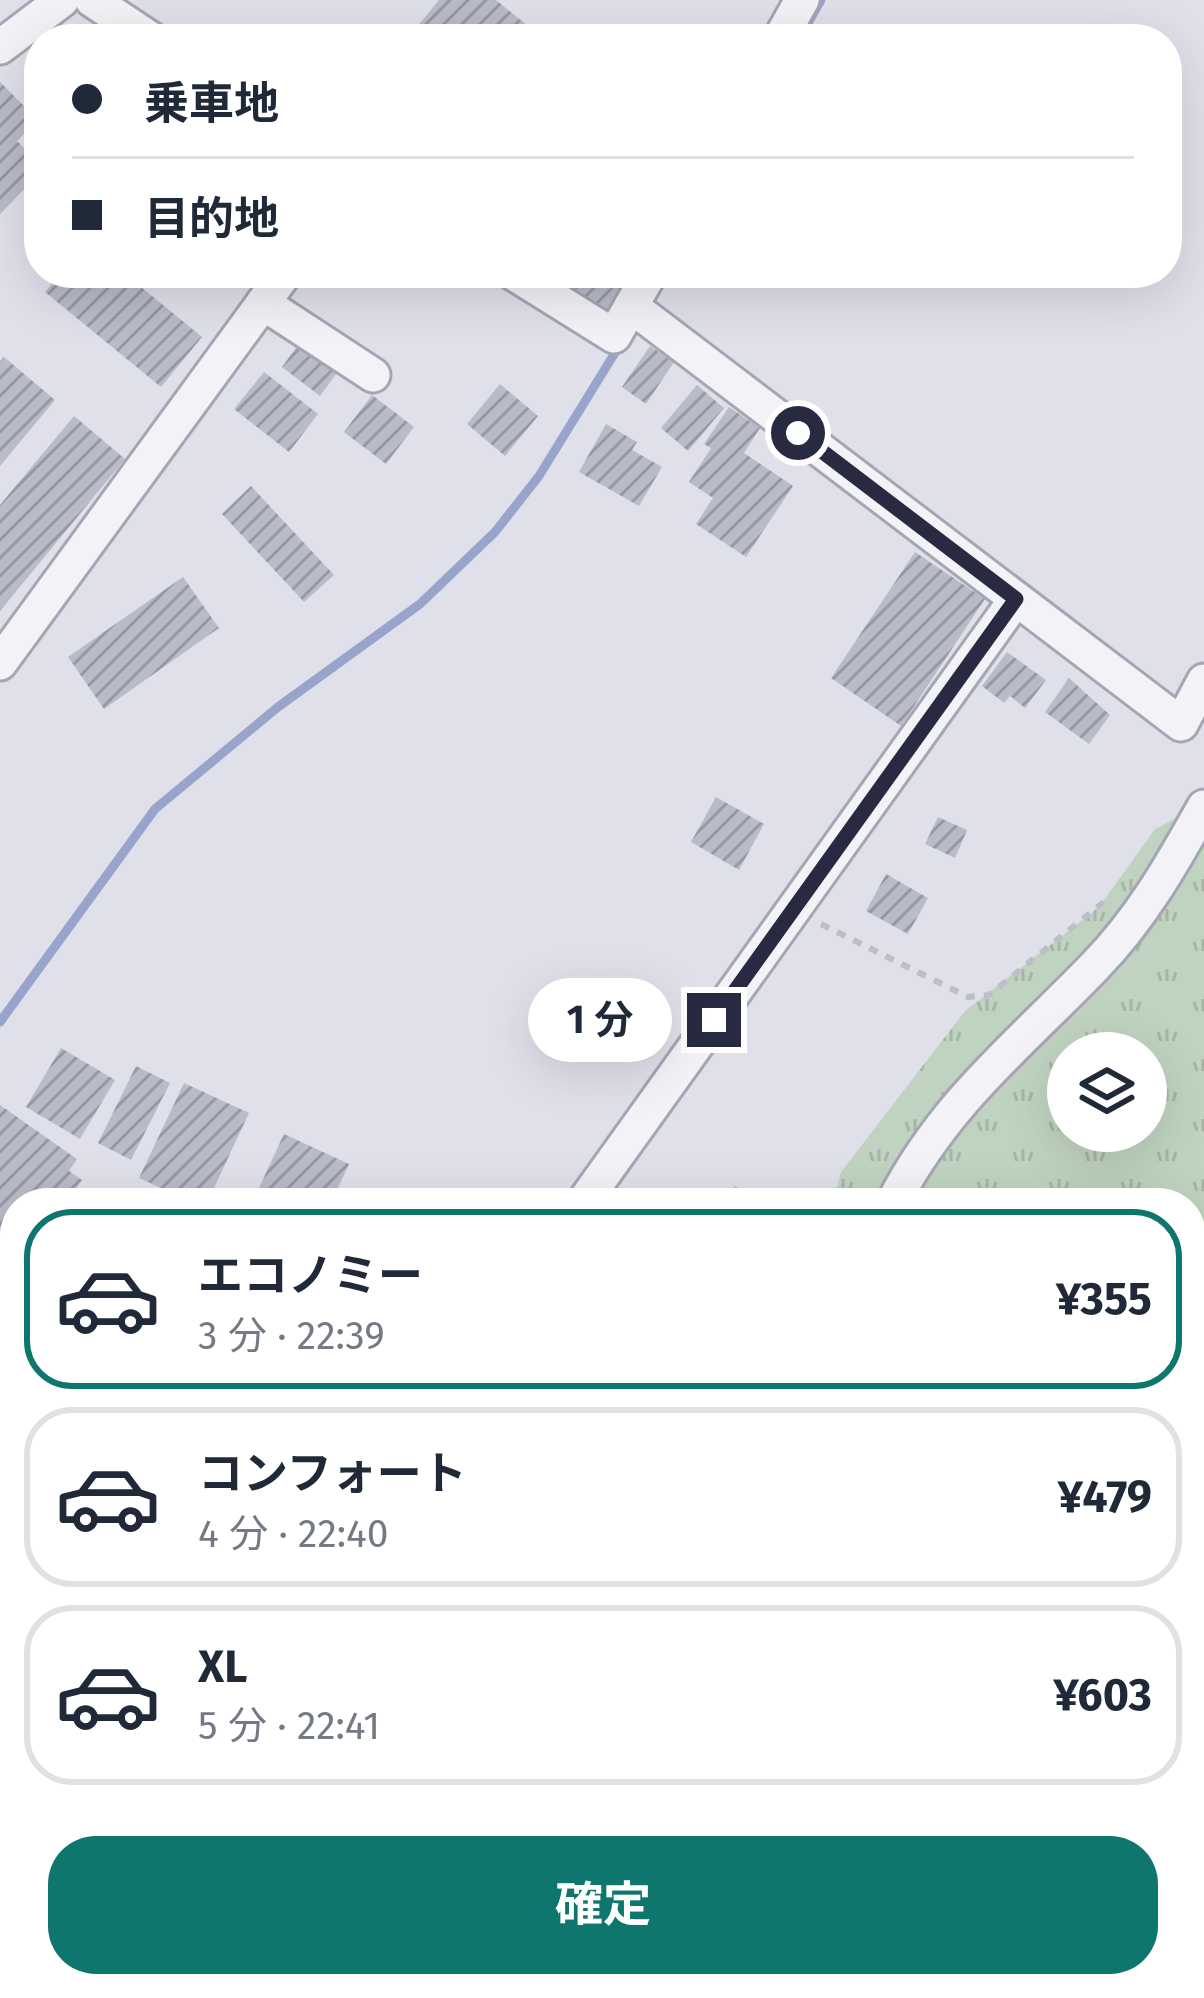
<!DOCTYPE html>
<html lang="ja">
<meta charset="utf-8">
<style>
:root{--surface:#fff;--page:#f6f6f7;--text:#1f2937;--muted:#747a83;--line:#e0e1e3;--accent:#0f766e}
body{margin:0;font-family:"Fira Sans","Noto Sans JP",sans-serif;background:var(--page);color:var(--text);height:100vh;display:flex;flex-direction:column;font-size:45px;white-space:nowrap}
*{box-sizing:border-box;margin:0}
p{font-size:39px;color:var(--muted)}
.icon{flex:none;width:66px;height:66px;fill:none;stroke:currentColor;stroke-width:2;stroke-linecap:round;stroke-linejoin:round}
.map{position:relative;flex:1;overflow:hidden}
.details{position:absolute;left:0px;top:1188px;width:1206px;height:810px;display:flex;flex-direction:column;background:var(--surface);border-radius:48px 48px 0 0;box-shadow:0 12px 48px #0002}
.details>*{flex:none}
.banner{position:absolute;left:24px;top:24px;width:1158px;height:264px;border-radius:48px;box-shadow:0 12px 48px #0002;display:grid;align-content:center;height:264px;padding:0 48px;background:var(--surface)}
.fabs{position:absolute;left:1047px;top:1032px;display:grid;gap:24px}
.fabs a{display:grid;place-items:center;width:120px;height:120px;border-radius:50%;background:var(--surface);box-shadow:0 12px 48px #0002;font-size:60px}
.end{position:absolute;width:54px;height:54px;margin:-27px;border:15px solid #272a41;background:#fff;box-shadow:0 0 0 6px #fff}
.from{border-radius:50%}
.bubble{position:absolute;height:84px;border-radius:42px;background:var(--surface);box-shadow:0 12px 48px #0002;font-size:39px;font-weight:700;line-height:84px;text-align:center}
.banner b{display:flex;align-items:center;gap:42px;height:114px;font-size:45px}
.banner b+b{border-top:3px solid var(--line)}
.banner i{width:30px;height:30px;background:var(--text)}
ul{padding:21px 0 0;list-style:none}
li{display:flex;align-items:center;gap:36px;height:180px;margin:0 24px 18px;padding:0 24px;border:6px solid var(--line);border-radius:48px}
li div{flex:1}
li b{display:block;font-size:45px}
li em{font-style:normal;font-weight:700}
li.current{border-color:var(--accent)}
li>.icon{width:108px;height:108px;stroke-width:1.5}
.cta{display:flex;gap:24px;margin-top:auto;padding:24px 48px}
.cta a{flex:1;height:138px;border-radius:48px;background:var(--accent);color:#fff;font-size:48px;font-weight:700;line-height:138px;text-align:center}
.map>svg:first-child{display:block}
.grass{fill:url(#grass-tufts);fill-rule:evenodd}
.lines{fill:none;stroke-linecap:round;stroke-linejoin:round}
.stream{stroke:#98a4cb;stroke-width:9}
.building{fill:url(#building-hatch)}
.minor-casing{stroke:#a4a6b3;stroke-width:39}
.path{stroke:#bdbec8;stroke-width:6;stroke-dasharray:9 9;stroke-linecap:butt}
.minor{stroke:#f2f2f7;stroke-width:33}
.route{stroke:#272a41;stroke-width:15}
</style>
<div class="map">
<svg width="1204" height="1998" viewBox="0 0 1204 1998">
<defs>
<pattern id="grass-tufts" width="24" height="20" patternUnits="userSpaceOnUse" patternTransform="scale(3)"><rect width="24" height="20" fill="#c0d3c0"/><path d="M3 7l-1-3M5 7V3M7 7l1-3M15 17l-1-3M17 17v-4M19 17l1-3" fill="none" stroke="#a5b5a6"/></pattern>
<pattern id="building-hatch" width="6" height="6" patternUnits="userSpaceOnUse" patternTransform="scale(3)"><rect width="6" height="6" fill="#b9bbc9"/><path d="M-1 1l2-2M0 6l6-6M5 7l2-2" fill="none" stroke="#9698a5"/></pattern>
</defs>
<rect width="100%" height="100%" fill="#dfe0e9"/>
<path class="grass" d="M1204 788V1998H834L836 1983H1191V1203H833L841 1172 965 1011 1099 907 1155 829 1194 809ZM1068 1053H1146V1131H1068Z"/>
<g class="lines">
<g class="stream">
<polyline points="799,39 821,0"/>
<polyline points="0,1022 155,809 278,707 420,604 495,532 539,476 621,343"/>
</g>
</g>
<g class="building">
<polygon points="439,0 496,0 544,39 407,39"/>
<polygon points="0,82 38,120 17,141 39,163 39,174 0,214"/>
<polygon points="61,273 124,273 202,337 161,387 45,292"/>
<polygon points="574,273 633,273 606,313 565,286"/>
<polygon points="301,341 339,370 320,396 282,367"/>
<polygon points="650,346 674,362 646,404 622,387"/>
<polygon points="4,357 55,400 0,466 0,361"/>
<polygon points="264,372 318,414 289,452 234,409"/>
<polygon points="500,384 538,416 505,456 467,424"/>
<polygon points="697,385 724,408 688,451 661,428"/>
<polygon points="372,395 414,427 386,464 344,432"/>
<polygon points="729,407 760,428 744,453 793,486 746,557 696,524 713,498 689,482 711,448 704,444"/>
<polygon points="74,416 125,459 0,611 0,505"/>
<polygon points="606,424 637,442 632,450 662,467 639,506 579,472"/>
<polygon points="251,486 334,575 304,602 222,514"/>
<polygon points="915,552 985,599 901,726 831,678"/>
<polygon points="183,577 219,628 104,709 68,657"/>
<polygon points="1007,652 1046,680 1025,708 1010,696 1004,703 982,686"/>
<polygon points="1069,678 1110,715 1089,744 1045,712"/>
<polygon points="716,797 764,824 739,870 691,842"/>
<polygon points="938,817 967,830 955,858 925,844"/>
<polygon points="886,874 928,898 908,934 866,911"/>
<polygon points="61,1048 115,1080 80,1139 26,1107"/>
<polygon points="136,1066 170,1083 131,1160 98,1143"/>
<polygon points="184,1083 249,1113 207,1203 193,1203 139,1178"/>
<polygon points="0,1105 77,1159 69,1171 82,1180 66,1203 15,1203 15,1240 0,1229"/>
<polygon points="284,1134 349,1164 331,1203 252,1203"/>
<polygon points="735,1186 756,1203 721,1203"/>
<polygon points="0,1574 15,1585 0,1610"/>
<polygon points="423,1983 628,1983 619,1998 413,1998"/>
</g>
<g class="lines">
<defs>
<g id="minor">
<polyline points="92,0 151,39"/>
<polyline points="780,39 802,0"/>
<polyline points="0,47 62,0"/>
<polyline points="513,273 614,336 650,273"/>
<polyline points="263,303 373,375"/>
<polyline points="631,306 1181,724 1204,681"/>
<polyline points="0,663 285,273"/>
<polyline points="583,1203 1016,599"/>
<path d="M893 1203C945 1102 1018 1046 1095 966 1141 919 1172 864 1204 807"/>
<polyline points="0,1257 15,1264"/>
<polyline points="181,1983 206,1998"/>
<polyline points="3,1998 15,1981"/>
<polyline points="839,1998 841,1983"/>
</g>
</defs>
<use href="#minor" class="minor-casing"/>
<g class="path">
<polyline points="821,924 968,997 989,995 1105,901"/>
<polyline points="657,1998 666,1983"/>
</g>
<use href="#minor" class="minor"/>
</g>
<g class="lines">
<polyline class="route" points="714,1020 1016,599 798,433"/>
</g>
</svg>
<div class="fabs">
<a><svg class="icon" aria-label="layers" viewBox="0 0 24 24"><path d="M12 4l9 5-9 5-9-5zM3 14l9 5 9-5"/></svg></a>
</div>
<i class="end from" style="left:798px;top:433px"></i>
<i class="end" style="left:714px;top:1020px"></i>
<div class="bubble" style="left:528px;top:978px;width:144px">1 分</div>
<div class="banner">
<b><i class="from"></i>乗車地</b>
<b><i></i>目的地</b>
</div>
<section class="details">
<ul>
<li class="current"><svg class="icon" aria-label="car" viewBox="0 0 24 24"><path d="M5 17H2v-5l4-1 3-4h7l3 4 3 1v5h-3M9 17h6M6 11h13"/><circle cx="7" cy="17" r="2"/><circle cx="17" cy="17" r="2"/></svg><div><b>エコノミー</b><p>3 分 · 22:39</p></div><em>¥355</em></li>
<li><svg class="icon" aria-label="car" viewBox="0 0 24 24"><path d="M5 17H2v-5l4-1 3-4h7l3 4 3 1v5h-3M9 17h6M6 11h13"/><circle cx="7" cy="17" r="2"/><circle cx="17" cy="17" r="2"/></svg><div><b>コンフォート</b><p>4 分 · 22:40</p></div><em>¥479</em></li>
<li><svg class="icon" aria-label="car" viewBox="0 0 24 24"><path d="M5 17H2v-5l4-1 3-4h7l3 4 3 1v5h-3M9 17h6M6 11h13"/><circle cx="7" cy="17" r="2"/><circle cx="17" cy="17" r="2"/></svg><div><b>XL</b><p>5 分 · 22:41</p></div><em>¥603</em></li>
</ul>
<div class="cta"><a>確定</a></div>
</section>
</div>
